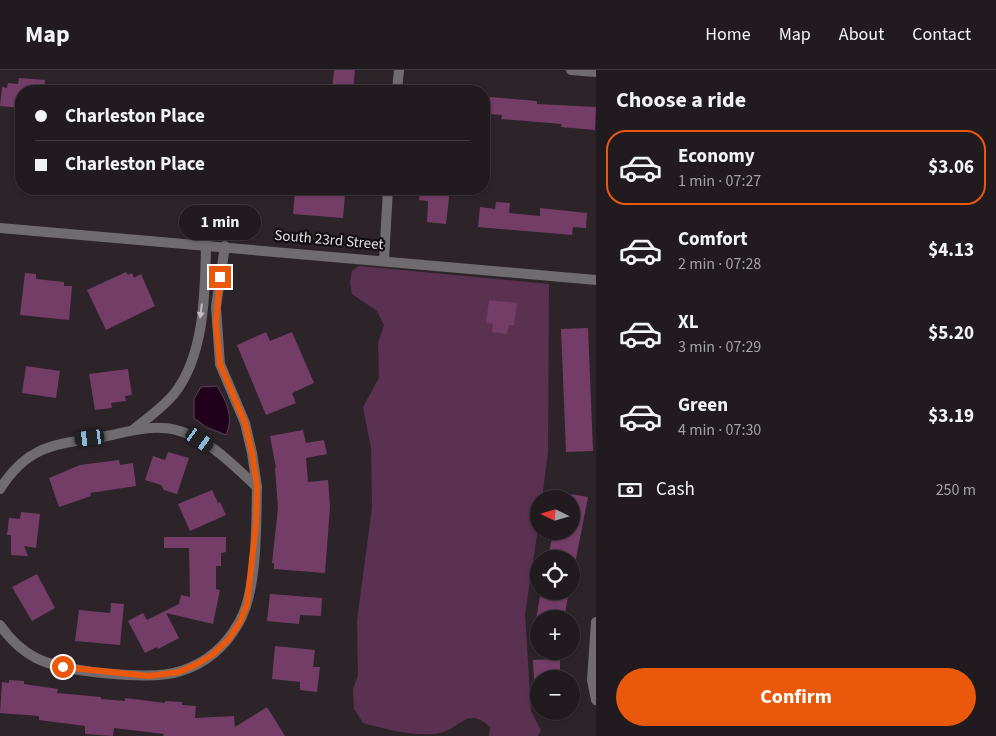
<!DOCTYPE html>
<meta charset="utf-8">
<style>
:root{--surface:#211b1f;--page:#292428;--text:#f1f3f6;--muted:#a2a1a4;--line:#3e393d;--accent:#ea580c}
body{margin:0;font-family:"Source Sans 3",sans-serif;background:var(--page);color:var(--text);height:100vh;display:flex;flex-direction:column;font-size:19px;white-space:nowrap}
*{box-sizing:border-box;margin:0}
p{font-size:16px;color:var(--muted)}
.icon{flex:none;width:28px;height:28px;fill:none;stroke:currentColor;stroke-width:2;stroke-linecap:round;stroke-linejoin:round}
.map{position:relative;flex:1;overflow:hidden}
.details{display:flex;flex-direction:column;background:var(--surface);width:400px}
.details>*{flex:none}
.hud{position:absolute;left:15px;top:15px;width:475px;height:110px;border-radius:20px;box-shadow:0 1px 4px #0004,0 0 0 1px var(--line);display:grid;align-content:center;height:110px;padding:0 20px;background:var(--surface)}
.needle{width:32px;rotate:275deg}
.buttons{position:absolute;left:530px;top:420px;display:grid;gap:10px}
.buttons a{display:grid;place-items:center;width:50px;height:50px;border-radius:50%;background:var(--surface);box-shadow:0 1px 4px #0004,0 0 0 1px var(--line);font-size:25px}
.end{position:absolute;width:22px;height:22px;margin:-11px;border:6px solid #ea580c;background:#fff;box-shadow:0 0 0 2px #fff}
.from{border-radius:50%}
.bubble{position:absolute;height:35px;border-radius:18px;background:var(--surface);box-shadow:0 1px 4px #0004,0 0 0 1px var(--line);font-size:16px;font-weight:700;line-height:35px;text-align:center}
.car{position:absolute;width:15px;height:30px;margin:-15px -8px;border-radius:6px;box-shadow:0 0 4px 1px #0007;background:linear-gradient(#222 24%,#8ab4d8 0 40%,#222 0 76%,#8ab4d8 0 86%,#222 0)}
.hud b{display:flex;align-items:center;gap:18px;height:48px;font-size:19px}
.hud b+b{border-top:1px solid var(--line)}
.hud i{width:12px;height:12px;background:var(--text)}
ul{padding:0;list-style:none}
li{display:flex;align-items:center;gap:15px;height:75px;margin:0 10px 8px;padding:0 10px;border:2px solid transparent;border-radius:20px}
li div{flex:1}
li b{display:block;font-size:19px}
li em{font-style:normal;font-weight:700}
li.selected{border-color:var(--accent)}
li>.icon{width:45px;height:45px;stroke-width:1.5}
h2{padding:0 20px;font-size:22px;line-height:60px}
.pay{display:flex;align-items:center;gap:12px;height:55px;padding:0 20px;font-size:19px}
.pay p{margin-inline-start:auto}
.action{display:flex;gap:10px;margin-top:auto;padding:10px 20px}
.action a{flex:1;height:58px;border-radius:30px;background:var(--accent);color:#fff;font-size:20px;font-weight:700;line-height:58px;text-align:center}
header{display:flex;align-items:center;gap:30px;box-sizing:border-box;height:70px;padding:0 25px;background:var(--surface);border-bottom:1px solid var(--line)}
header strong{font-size:24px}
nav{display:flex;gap:28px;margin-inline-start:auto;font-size:18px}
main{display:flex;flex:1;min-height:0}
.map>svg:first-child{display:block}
.green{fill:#5b3152}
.water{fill:#20001b;stroke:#5a4256}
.building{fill:#743d68}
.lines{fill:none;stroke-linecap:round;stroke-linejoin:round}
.minor{stroke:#6f6b6e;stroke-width:10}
.oneway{fill:#c0bbbe}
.route{stroke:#ea580c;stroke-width:6}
.labels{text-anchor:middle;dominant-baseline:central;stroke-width:4.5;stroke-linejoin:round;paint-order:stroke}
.street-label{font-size:15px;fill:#e2dde0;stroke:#120e11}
</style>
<header>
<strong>Map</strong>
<nav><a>Home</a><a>Map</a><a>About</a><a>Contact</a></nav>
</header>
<main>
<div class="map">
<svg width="596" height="666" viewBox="0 0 596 666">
<rect width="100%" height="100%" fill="#2c2429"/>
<path class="green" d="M359 196 549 214 548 382 542 429H539V452L525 544 531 641 541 660 538 666H489L490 657C466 635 461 660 436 664 410 666 387 659 363 653L354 639 353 619 358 605 357 551 372 437 371 378 363 337 379 308 378 273 384 255 377 241 352 224 350 212 352 201Z"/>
<path class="water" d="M217 316C227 332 234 347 226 365L206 357 194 348V329L201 317Z"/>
<g class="building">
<polygon points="334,0 355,0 353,21 332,21"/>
<polygon points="19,8 45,10 44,21 21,21 21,38 0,36 2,17 7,18 8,13 18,14"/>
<polygon points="490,27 537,31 537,34 596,37 595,60 561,57 562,54 501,49 502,45 488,44"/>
<polygon points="420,119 450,119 446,154 427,152 428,131 419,130"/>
<polygon points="295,121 345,124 343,148 293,144"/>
<polygon points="496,132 510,133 509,143 540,146 540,138 587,143 586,158 573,157 572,165 478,157 480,137 495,139"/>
<polygon points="126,202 128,205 132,203 134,208 141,204 155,236 106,260 87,220"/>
<polygon points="25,203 36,204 36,209 64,212 64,216 72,216 69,250 20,245"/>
<polygon points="489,230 517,233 514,255 509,255 507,264 492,262 493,254 486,253"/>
<polygon points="588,258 593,381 566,382 561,259"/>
<polygon points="266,262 270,271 292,262 314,313 292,323 296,333 266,345 237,275"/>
<polygon points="26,296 60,301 56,328 22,323"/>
<polygon points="128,299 132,325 125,326 126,331 111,333 112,338 95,340 89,304"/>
<polygon points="303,360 306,373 324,370 327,384 306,388 308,412 328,410 330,437 325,503 274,499 274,493 272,493 278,438 275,398 276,398 270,366"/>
<polygon points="168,382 189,388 177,424 164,420 161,415 145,410 153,386 165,390"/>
<polygon points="119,390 120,395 133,393 136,416 90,423 91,426 59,437 49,408 80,395"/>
<polygon points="212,420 218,433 220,432 226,445 190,461 178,434"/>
<polygon points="571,424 588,427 576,489 548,489 553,461 571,461"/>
<polygon points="21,442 40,444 36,478 24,476 28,486 11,485 11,465 7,465 9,448 20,449"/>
<polygon points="164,467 226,467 226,482 221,483 221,496 216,496 216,519 220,520 213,554 166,543 179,568 158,579 157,577 145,583 128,551 143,543 147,550 179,534 181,525 190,527 189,478 164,478"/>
<polygon points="37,504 55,538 32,551 12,517"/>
<polygon points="541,521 569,521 564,549 536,549"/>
<polygon points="270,524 322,528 321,546 300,545 299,554 267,551"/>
<polygon points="111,533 124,534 120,575 75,571 79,540 110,543"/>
<polygon points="275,576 315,580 313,597 320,597 317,622 300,620 300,612 272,609"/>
<polygon points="560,589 560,609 534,609 533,590"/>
<polygon points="9,610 24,611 24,614 58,619 57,623 101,627 101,629 125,631 125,628 165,633 165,631 182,632 182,635 196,636 195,648 234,646 235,657 267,637 285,666 163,666 164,664 114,658 113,666 85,664 85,656 39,650 39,646 0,643 2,612 9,613"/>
</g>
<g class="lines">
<g class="minor">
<polyline points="571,0 596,2"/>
<polyline points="397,21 399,0"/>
<polyline points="0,158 596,210"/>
<polyline points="225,176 216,237 220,294 245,353 252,383 257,417"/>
<polyline points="384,190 388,119"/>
<path d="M134 359C148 348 162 338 174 324 205 285 205 222 206 175"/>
<path d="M0 419C31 370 62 375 112 365 134 360 157 354 180 361 210 370 234 396 257 417 256 454 258 522 238 554 225 577 206 593 181 601 152 611 63 602 36 588 21 580 9 568 0 555"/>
<polyline points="596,552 592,610 596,630"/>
</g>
</g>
<defs><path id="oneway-solid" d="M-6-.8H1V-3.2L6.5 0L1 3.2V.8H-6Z" transform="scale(1.25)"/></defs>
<use class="oneway" href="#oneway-solid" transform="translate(201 241) rotate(97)"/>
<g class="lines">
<polyline class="route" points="63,597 149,606 179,602 197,594 212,585 228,570 240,552 247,534 256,454 257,416 252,383 245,353 220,294 216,253 220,207"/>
</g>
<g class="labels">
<g class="street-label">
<text transform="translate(329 170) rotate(5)">South 23rd Street</text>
</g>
</g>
</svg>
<div class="buttons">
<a><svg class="needle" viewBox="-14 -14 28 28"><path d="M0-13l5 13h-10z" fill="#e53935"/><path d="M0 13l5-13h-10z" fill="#a2a1a4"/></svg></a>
<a><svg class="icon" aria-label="locate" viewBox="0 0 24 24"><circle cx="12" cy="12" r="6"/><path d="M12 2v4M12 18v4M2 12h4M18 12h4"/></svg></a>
<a>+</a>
<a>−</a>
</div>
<i class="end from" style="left:63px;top:597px"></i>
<i class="end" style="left:220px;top:207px"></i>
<div class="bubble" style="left:179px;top:135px;width:82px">1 min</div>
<i class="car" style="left:90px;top:368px;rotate:263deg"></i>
<i class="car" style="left:200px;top:370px;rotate:125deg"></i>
<div class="hud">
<b><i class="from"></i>Charleston Place</b>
<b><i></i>Charleston Place</b>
</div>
</div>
<section class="details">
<h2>Choose a ride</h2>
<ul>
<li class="selected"><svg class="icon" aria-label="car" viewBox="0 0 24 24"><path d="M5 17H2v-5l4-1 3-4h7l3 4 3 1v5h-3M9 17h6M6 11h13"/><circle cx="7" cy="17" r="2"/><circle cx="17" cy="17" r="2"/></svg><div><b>Economy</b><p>1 min · 07:27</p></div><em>$3.06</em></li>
<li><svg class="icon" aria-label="car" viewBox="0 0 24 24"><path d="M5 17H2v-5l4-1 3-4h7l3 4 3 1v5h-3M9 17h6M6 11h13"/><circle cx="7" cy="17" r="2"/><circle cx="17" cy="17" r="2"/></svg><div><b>Comfort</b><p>2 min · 07:28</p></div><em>$4.13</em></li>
<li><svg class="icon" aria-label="car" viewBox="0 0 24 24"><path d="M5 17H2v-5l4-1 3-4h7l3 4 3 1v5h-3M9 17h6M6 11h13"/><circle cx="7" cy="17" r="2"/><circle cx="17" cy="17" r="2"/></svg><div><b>XL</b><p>3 min · 07:29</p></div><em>$5.20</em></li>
<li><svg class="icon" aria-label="car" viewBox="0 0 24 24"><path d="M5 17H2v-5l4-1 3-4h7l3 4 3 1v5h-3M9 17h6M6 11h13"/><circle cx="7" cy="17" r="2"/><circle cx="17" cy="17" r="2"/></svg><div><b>Green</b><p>4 min · 07:30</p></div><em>$3.19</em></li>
</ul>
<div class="pay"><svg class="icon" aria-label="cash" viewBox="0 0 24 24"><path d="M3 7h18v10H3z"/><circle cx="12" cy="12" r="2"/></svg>Cash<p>250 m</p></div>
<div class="action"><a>Confirm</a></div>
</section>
</main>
